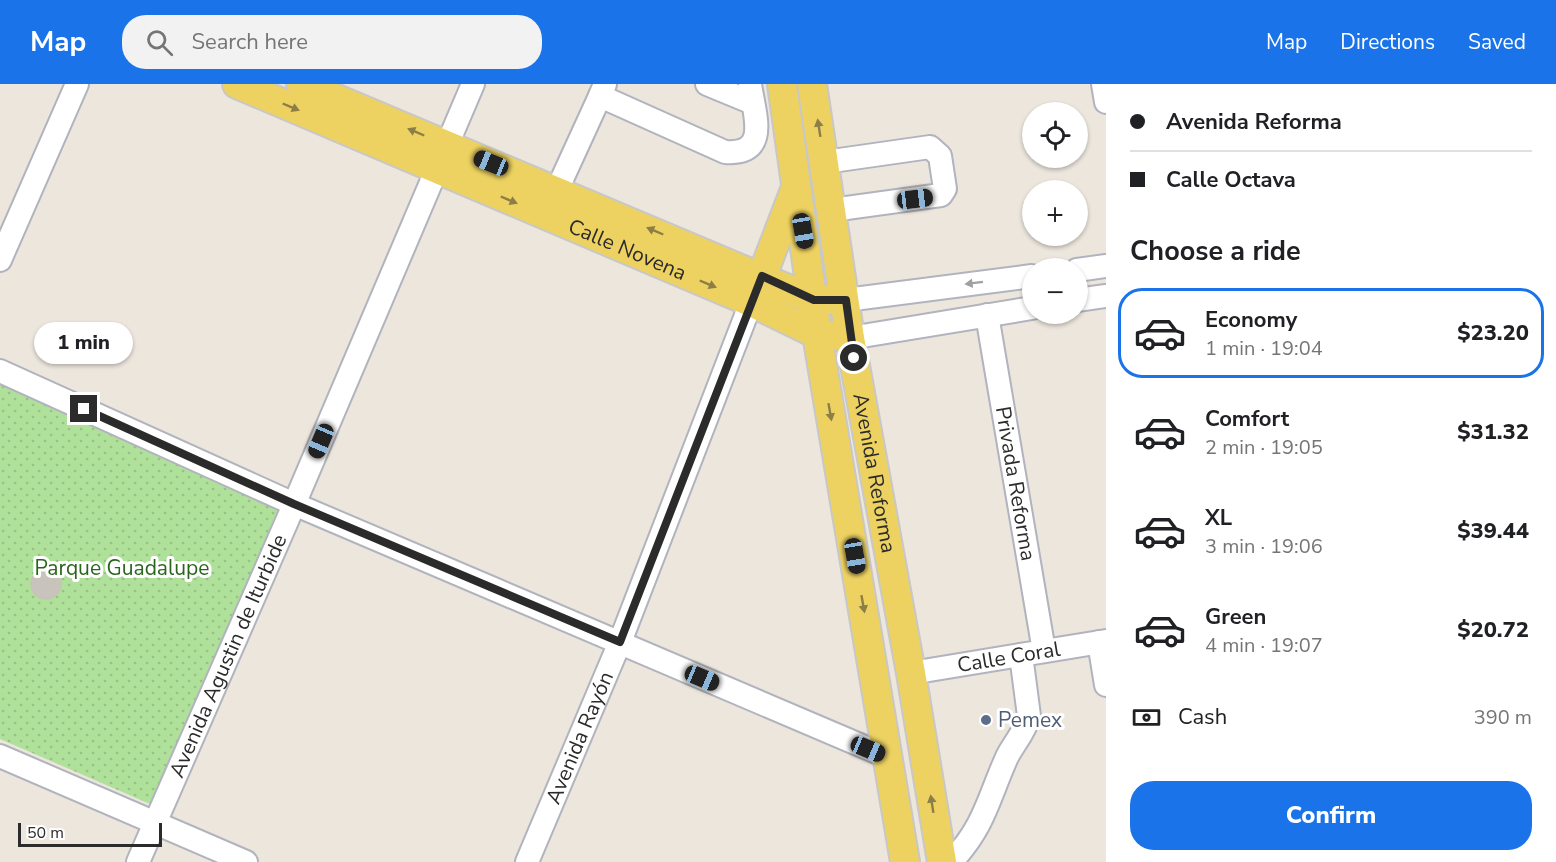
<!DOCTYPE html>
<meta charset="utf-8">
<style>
:root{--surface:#fff;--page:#f2f2f2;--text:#202124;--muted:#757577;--line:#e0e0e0;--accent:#1a73e8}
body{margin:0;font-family:"Nunito Sans",sans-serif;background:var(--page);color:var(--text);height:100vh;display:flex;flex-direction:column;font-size:22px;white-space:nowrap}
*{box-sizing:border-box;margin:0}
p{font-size:20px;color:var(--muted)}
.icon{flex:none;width:33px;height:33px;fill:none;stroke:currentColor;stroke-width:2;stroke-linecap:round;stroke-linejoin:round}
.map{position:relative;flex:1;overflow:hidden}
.side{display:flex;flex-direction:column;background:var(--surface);width:450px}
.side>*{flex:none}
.banner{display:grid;align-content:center;height:132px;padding:0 24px;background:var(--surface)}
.buttons{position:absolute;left:1022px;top:18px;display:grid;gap:12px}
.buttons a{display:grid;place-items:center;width:66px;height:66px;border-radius:50%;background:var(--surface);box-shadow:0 2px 4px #0004;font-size:30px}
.scale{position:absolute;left:18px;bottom:15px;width:144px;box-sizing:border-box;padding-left:6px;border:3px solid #2b2b2b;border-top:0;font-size:16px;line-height:21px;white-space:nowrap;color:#2b2b2b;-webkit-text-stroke:4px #fff;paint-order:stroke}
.end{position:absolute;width:27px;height:27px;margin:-14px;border:8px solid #2b2b2b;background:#fff;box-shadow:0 0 0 3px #fff}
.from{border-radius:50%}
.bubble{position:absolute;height:42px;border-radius:21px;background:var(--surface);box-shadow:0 2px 4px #0004;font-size:20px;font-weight:800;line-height:42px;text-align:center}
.car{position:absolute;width:18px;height:36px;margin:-18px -9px;border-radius:8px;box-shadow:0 0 4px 2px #0007;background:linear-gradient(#222 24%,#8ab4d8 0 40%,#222 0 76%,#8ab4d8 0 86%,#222 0)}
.banner b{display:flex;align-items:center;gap:21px;height:57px;font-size:22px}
.banner b+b{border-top:2px solid var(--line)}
.banner i{width:15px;height:15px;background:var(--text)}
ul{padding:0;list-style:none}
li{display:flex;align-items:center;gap:18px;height:90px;margin:0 12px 9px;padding:0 12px;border:3px solid transparent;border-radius:24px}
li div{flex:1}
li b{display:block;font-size:22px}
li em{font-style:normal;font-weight:800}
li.on{border-color:var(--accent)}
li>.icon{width:54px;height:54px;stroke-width:1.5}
h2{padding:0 24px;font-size:27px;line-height:72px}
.pay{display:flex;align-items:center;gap:15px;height:66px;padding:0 24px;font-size:22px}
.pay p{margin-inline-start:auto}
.button{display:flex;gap:12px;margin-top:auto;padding:12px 24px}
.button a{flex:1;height:69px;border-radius:24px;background:var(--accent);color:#fff;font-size:24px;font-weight:800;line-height:69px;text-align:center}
header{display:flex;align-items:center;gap:36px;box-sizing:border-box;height:84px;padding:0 30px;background:var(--accent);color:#fff}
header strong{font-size:28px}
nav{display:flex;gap:33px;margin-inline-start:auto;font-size:21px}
.search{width:420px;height:54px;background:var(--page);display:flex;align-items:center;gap:15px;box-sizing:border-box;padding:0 21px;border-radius:24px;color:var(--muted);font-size:22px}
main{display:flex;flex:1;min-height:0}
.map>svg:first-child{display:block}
.park{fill:url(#park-dots)}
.building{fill:#c8c4bc;stroke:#c8c2b7;stroke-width:1.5}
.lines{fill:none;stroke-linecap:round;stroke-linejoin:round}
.minor-casing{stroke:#b1b3be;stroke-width:26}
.major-casing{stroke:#c8c8c8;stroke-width:32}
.minor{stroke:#fff;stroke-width:22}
.major{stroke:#edd261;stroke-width:28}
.oneway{fill:#8c7e46}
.oneway2{fill:#a0a0a0}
.route{stroke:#2b2b2b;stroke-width:8}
.service-dot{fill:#5c6f8a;stroke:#fff;stroke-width:2}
.labels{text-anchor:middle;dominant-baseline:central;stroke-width:6;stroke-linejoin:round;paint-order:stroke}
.street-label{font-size:21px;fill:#2b2b2b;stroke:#fff}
.park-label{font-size:21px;fill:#29661c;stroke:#fff}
.service-label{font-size:21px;fill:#4e5e75;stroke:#fff;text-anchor:start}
</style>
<header>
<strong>Map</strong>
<div class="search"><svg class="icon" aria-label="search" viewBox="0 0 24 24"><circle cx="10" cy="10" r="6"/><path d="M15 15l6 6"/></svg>Search here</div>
<nav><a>Map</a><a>Directions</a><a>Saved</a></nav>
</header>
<main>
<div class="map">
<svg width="1106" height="778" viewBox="0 0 1106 778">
<defs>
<pattern id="park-dots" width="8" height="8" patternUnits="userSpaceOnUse" patternTransform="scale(1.5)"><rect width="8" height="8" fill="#b0e19b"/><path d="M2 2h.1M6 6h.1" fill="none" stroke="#98c186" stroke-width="1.8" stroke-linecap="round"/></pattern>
</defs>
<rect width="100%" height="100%" fill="#ece6dd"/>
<polygon class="park" points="0,299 281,420 150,720 0,655"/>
<circle class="building" cx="46" cy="500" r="15"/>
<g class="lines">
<defs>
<g id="minor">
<path d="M605 0 600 12 725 68C771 71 754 30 750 0"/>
<polyline points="707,0 753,19"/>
<polyline points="1103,0 1106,18"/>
<polyline points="825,78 930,63 940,72 945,105 941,111 832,126"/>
<polyline points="557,106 600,12"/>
<polyline points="0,176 77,0"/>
<polyline points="1077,186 1106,182"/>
<polyline points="846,216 1032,192"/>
<polyline points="1077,216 1106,212"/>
<path id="s1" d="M987 231 1044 567"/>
<polyline points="850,254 1032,224"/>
<polyline points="0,287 294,420 888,673"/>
<polyline points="1099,558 1106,601"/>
<path id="s2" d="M911 589 1106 557"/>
<polyline points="0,672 246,778"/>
<path id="s3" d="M138 778 287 437 473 0"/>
<path id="s4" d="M527 778 620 558 757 203"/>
<path d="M951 778C985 742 988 715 1007 673 1014 659 1025 648 1029 632L1021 571"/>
</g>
<g id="major">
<path id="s5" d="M237 0 751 218 817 250 833 252"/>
<polyline points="301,0 814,216 828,216"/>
<polyline points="782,0 817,250 905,778"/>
<path id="s6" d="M812 0 850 254 911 589 942 778"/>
<polyline points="762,192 795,106"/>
</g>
</defs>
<use href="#minor" class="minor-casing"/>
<use href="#major" class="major-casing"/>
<use href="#minor" class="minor"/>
<use href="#major" class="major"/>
</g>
<defs><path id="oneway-solid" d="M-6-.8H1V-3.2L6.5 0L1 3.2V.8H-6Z" transform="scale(1.5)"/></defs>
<g class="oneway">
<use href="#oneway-solid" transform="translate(291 23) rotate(23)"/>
<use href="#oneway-solid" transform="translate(819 44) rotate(-99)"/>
<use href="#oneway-solid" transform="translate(416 48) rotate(-157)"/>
<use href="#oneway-solid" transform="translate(509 116) rotate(23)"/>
<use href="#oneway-solid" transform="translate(655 147) rotate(-157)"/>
<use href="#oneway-solid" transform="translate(708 200) rotate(23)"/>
<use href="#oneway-solid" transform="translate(830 328) rotate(80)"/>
<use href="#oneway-solid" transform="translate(863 520) rotate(80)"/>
<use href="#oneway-solid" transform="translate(932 720) rotate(-99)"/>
</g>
<use class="oneway2" href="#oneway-solid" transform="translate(974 199) rotate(173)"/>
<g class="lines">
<polyline class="route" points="84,325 294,420 620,558 762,192 814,216 846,216 854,274"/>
</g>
<circle class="service-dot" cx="986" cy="636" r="6"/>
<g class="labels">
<g class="street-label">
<text stroke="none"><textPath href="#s5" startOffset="424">Calle Novena</textPath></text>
<text stroke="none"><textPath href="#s6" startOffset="394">Avenida Reforma</textPath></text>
<text stroke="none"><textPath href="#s1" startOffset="171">Privada Reforma</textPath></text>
<text stroke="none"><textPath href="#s3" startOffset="225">Avenida Agustin de Iturbide</textPath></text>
<text stroke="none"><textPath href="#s2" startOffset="99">Calle Coral</textPath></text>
<text stroke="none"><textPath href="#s4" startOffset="135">Avenida Rayón</textPath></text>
</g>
<g class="park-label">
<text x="122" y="484">Parque Guadalupe</text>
</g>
<g class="service-label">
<text x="998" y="636">Pemex</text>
</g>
</g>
</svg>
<div class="buttons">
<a><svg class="icon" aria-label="locate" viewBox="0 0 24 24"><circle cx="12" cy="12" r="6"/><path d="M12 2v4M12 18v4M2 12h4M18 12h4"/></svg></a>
<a>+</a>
<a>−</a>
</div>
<div class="scale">50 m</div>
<i class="end from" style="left:854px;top:274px"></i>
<i class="end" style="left:84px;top:325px"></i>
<div class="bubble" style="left:34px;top:238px;width:99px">1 min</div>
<i class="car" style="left:491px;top:79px;rotate:292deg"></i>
<i class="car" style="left:915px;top:115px;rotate:83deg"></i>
<i class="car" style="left:803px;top:147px;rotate:170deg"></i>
<i class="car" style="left:321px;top:357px;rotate:203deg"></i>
<i class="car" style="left:855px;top:472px;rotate:170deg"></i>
<i class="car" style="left:702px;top:594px;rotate:113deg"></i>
<i class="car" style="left:868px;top:665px;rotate:113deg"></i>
</div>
<section class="side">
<div class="banner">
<b><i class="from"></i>Avenida Reforma</b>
<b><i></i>Calle Octava</b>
</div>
<h2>Choose a ride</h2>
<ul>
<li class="on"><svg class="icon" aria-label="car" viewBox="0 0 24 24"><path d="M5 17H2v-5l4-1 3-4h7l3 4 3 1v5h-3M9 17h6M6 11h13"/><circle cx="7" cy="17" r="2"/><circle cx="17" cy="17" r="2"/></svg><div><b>Economy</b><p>1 min · 19:04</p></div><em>$23.20</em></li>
<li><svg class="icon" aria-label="car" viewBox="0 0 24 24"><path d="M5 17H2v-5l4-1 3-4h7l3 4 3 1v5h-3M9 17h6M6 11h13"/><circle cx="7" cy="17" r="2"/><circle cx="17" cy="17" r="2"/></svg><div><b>Comfort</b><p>2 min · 19:05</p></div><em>$31.32</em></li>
<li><svg class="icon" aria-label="car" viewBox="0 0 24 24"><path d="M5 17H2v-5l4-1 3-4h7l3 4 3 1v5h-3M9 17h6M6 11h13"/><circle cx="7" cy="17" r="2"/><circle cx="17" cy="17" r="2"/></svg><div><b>XL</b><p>3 min · 19:06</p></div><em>$39.44</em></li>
<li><svg class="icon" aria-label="car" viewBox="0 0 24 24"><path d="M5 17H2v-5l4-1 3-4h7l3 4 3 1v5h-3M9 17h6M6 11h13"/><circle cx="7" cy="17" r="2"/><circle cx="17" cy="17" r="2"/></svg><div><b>Green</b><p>4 min · 19:07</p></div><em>$20.72</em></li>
</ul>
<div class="pay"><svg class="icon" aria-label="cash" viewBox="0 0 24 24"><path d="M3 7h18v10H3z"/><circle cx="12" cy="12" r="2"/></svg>Cash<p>390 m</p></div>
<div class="button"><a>Confirm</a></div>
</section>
</main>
